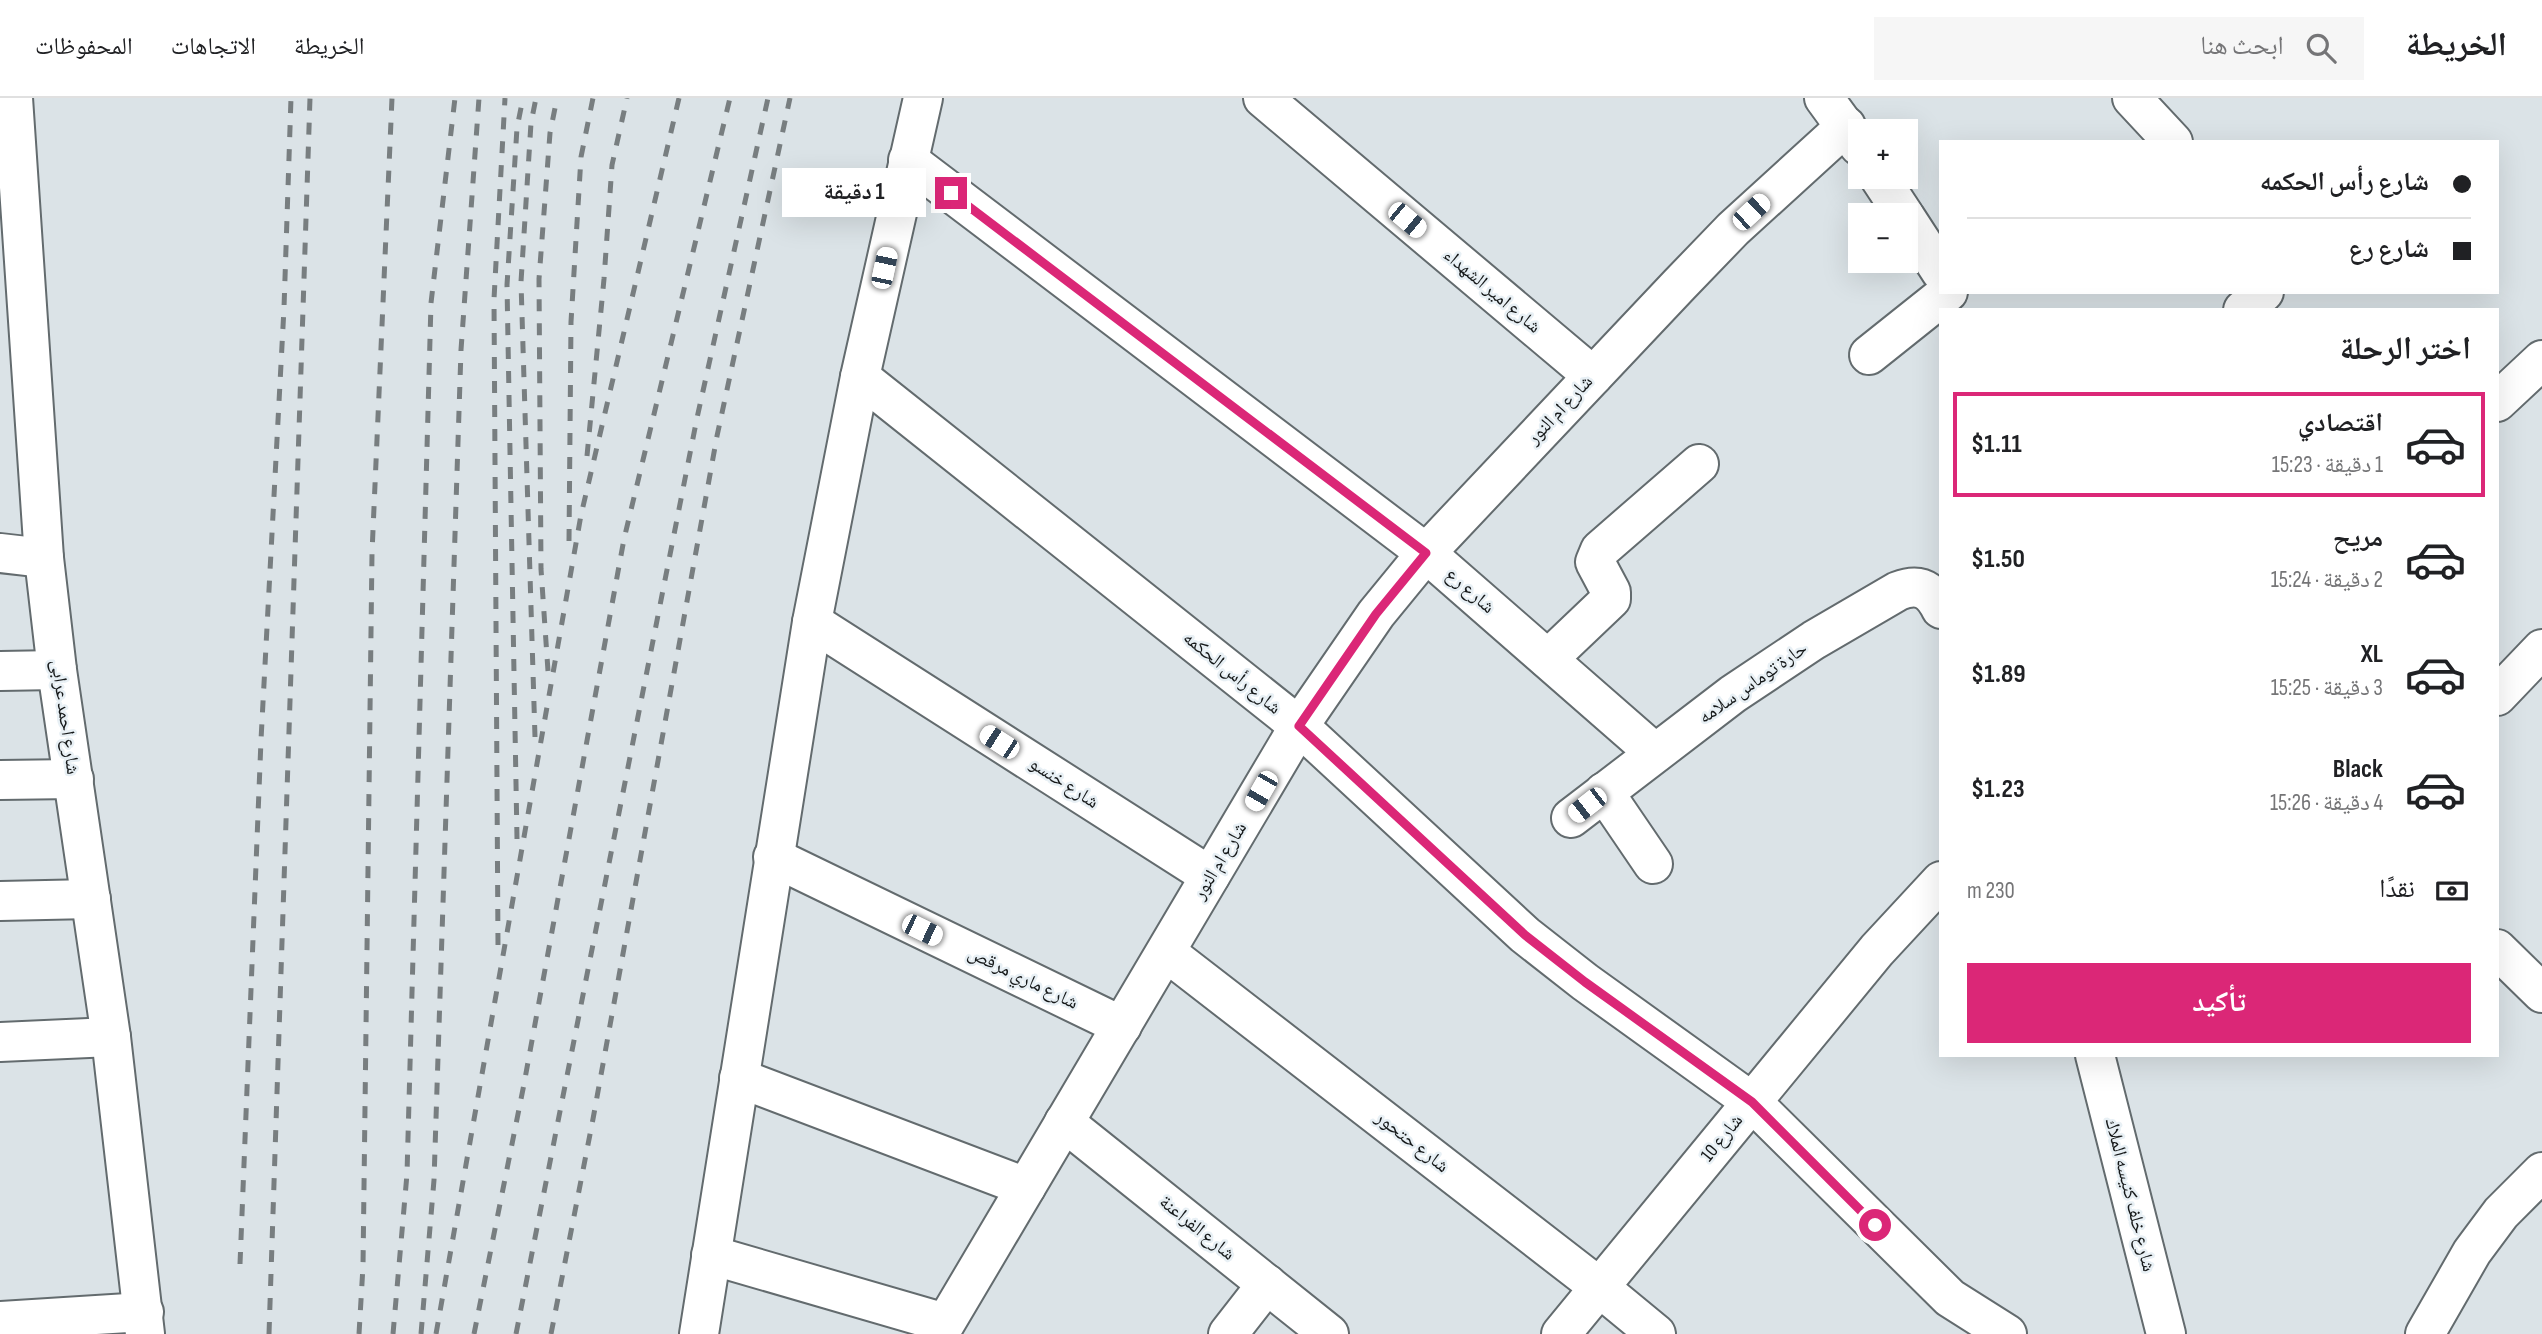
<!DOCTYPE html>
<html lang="ar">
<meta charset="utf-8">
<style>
:root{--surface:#fff;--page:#f6f6f6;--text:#202124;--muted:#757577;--line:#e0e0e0;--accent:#db2777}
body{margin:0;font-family:"Sofia Sans Condensed","Noto Naskh Arabic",sans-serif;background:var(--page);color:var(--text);direction:rtl;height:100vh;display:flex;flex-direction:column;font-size:26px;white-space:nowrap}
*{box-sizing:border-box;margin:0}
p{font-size:23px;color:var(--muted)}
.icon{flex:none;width:38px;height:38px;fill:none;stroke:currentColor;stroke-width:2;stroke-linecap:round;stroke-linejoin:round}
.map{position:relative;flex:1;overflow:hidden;direction:ltr}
.drawer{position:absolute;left:1939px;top:210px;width:560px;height:749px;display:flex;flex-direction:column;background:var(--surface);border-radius:0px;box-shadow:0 7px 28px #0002;direction:rtl}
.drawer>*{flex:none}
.top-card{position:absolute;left:1939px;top:42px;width:560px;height:154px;border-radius:0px;box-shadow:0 7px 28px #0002;direction:rtl;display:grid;align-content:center;height:154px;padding:0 28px;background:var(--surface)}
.fabs{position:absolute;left:1848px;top:21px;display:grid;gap:14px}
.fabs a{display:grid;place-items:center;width:70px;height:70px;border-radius:0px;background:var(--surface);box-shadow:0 7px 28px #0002;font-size:35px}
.end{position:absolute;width:32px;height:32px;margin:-16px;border:9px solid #db2777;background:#fff;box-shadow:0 0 0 4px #fff}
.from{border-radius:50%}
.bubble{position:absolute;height:49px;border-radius:0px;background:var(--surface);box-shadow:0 7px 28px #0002;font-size:23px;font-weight:700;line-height:49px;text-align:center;direction:rtl}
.car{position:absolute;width:21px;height:42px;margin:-21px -10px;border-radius:9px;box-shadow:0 0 5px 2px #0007;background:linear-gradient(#fff 24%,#345 0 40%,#fff 0 76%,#345 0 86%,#fff 0)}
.top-card b{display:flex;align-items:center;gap:24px;height:66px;font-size:26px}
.top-card b+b{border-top:2px solid var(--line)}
.top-card i{width:18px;height:18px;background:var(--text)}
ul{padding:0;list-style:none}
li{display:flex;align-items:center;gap:21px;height:105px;margin:0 14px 10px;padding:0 14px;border:4px solid transparent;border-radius:0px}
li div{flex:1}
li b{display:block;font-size:26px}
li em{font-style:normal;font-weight:700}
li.current{border-color:var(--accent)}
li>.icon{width:63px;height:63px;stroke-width:1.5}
h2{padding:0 28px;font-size:32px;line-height:84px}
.pay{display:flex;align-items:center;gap:18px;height:77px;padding:0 28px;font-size:26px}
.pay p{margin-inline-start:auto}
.button{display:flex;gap:14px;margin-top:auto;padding:14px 28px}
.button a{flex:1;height:80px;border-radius:0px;background:var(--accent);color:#fff;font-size:28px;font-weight:700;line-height:80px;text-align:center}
header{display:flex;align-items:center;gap:42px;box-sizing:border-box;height:98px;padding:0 35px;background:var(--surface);border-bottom:2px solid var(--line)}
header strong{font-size:33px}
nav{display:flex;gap:38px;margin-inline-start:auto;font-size:24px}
.search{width:490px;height:63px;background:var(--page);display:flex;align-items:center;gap:18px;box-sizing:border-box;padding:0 24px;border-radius:0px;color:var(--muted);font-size:26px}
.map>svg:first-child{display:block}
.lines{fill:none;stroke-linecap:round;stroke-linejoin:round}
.minor-casing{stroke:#636b6e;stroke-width:42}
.minor{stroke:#fff;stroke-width:38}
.rail{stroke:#787e80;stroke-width:5;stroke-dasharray:12 12;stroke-linecap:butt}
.route{stroke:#db2777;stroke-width:9}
.labels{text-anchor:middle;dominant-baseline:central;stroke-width:5;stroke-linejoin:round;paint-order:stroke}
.street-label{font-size:19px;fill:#151819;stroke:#e8f0f5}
</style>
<header>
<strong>الخريطة</strong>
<div class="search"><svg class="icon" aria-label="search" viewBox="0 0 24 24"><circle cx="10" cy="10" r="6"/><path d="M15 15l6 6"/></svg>ابحث هنا</div>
<nav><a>الخريطة</a><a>الاتجاهات</a><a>المحفوظات</a></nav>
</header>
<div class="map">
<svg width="2542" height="1236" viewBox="0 0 2542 1236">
<rect width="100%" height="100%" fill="#dbe3e7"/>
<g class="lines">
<defs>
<g id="minor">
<polyline points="13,0 44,460 57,572 111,939 145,1236"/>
<polyline points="1263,0 1593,278"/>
<polyline points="1824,0 1859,48"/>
<polyline points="2132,0 2173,44"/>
<polyline points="908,62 1426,455 1655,655"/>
<polyline points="1879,79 1904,117"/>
<polyline points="1906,120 1941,174"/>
<polyline points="2243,212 2264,194"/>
<polyline points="1869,257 1948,194"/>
<polyline points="860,279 1299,628 1525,837 1585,884 1752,1004 1950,1200 2007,1236"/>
<polyline points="2497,304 2542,262"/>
<polyline points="0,455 44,460"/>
<polyline points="812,524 1210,778"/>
<polyline points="1548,561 1611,501 1611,494 1595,464 1600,452 1699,366"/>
<polyline points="0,573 57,572"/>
<polyline points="2497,598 2542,551"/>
<polyline points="0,682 74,681"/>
<polyline points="1604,694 1653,766"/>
<path d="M1571 720 1733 596 1814 542 1898 493C1919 485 1931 491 1941 511"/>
<polyline points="773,759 1122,928"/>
<polyline points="0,803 91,801"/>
<polyline points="2497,851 2542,895"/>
<polyline points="1166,854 1599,1189 1656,1236"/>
<polyline points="0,944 111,939"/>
<polyline points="2095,957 2166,1236"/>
<polyline points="739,980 1026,1089"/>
<polyline points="1064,1024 1329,1236"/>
<polyline points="711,1157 945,1225"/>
<polyline points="0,1223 144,1214"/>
<polyline points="699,1236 812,524 860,279 923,0"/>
<polyline points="939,1236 1299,628 1376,516 1426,455 1679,187 1733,131 1846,28"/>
<polyline points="1228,1236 1267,1186"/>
<polyline points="1561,1236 1877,852 1941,783"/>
<polyline points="2425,1236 2472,1154 2501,1115 2542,1074"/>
</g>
</defs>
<use href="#minor" class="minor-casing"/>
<use href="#minor" class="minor"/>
<g class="rail">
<polyline points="587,358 604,181 612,67 627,0"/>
<polyline points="569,443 571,224 581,59 593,0"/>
<polyline points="548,573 541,471 539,181 550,35 557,0"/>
<polyline points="535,639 521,184 531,25 536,0"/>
<polyline points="517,741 507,187 517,30 523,0"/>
<polyline points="498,847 494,201 505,0"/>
<polyline points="240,1166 261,642 284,210 291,0"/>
<polyline points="269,1236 310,0"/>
<polyline points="359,1236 363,1168 372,455 392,0"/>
<polyline points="393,1236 407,1076 431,205 455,0"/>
<polyline points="421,1236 434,1082 461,252 479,0"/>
<polyline points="436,1236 581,417 679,0"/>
<polyline points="474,1236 524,986 624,441 730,0"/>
<polyline points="516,1236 697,320 768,0"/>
<polyline points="551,1236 593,1021 717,338 790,0"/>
</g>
</g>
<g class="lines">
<polyline class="route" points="951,95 1426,455 1376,516 1299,628 1525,837 1585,884 1752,1004 1875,1127"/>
</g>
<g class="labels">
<g class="street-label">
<text transform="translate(1492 193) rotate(40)">شارع امير الشهداء</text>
<text transform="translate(1560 312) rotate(-47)">شارع ام النور</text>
<text transform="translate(1470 493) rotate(41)">شارع رع</text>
<text transform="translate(1232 575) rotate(39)">شارع رأس الحكمه</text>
<text transform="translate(1753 585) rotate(-35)">حارة توماس سلامه</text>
<text transform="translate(65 619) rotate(82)">شارع احمد عرابى</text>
<text transform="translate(1064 685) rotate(33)">شارع خنسو</text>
<text transform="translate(1220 763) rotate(-59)">شارع ام النور</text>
<text transform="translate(1023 880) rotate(26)">شارع ماري مرقص</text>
<text transform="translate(1722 1040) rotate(-51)">شارع 10</text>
<text transform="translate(1412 1044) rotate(38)">شارع حتحور</text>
<text transform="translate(2130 1097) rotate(76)">شارع خلف كنيسه الملاك</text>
<text transform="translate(1197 1130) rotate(39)">شارع الفراعنة</text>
</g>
</g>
</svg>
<div class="fabs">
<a>+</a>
<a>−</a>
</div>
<i class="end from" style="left:1875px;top:1127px"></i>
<i class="end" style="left:951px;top:95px"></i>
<div class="bubble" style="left:782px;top:70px;width:144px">1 دقيقة</div>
<i class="car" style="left:1751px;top:114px;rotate:47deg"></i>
<i class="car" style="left:1407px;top:122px;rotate:130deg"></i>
<i class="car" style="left:884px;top:170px;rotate:12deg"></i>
<i class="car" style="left:999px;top:644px;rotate:303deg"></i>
<i class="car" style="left:1261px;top:693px;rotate:210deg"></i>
<i class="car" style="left:1587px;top:707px;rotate:232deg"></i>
<i class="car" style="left:922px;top:832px;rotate:116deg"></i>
<div class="top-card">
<b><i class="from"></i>شارع رأس الحكمه</b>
<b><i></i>شارع رع</b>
</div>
<section class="drawer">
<h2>اختر الرحلة</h2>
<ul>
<li class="current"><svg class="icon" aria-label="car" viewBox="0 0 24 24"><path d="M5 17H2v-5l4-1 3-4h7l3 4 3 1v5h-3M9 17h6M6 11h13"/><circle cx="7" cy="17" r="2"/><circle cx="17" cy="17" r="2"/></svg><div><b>اقتصادي</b><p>1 دقيقة · 15:23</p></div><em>$1.11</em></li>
<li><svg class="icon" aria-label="car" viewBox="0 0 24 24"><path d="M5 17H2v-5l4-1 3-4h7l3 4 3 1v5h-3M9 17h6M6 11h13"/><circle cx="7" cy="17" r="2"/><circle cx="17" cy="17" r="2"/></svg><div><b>مريح</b><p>2 دقيقة · 15:24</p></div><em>$1.50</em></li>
<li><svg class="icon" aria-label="car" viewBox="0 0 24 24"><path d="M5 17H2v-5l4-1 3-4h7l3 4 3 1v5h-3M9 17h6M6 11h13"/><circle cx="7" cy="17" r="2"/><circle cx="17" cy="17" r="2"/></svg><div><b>XL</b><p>3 دقيقة · 15:25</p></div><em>$1.89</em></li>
<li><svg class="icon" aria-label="car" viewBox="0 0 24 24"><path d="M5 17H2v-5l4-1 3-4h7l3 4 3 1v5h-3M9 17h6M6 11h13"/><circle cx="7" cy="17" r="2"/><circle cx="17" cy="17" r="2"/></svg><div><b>Black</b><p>4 دقيقة · 15:26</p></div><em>$1.23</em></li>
</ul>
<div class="pay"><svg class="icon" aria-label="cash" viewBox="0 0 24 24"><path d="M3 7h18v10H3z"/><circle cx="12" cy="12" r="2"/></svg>نقدًا<p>230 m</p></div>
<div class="button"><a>تأكيد</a></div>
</section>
</div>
